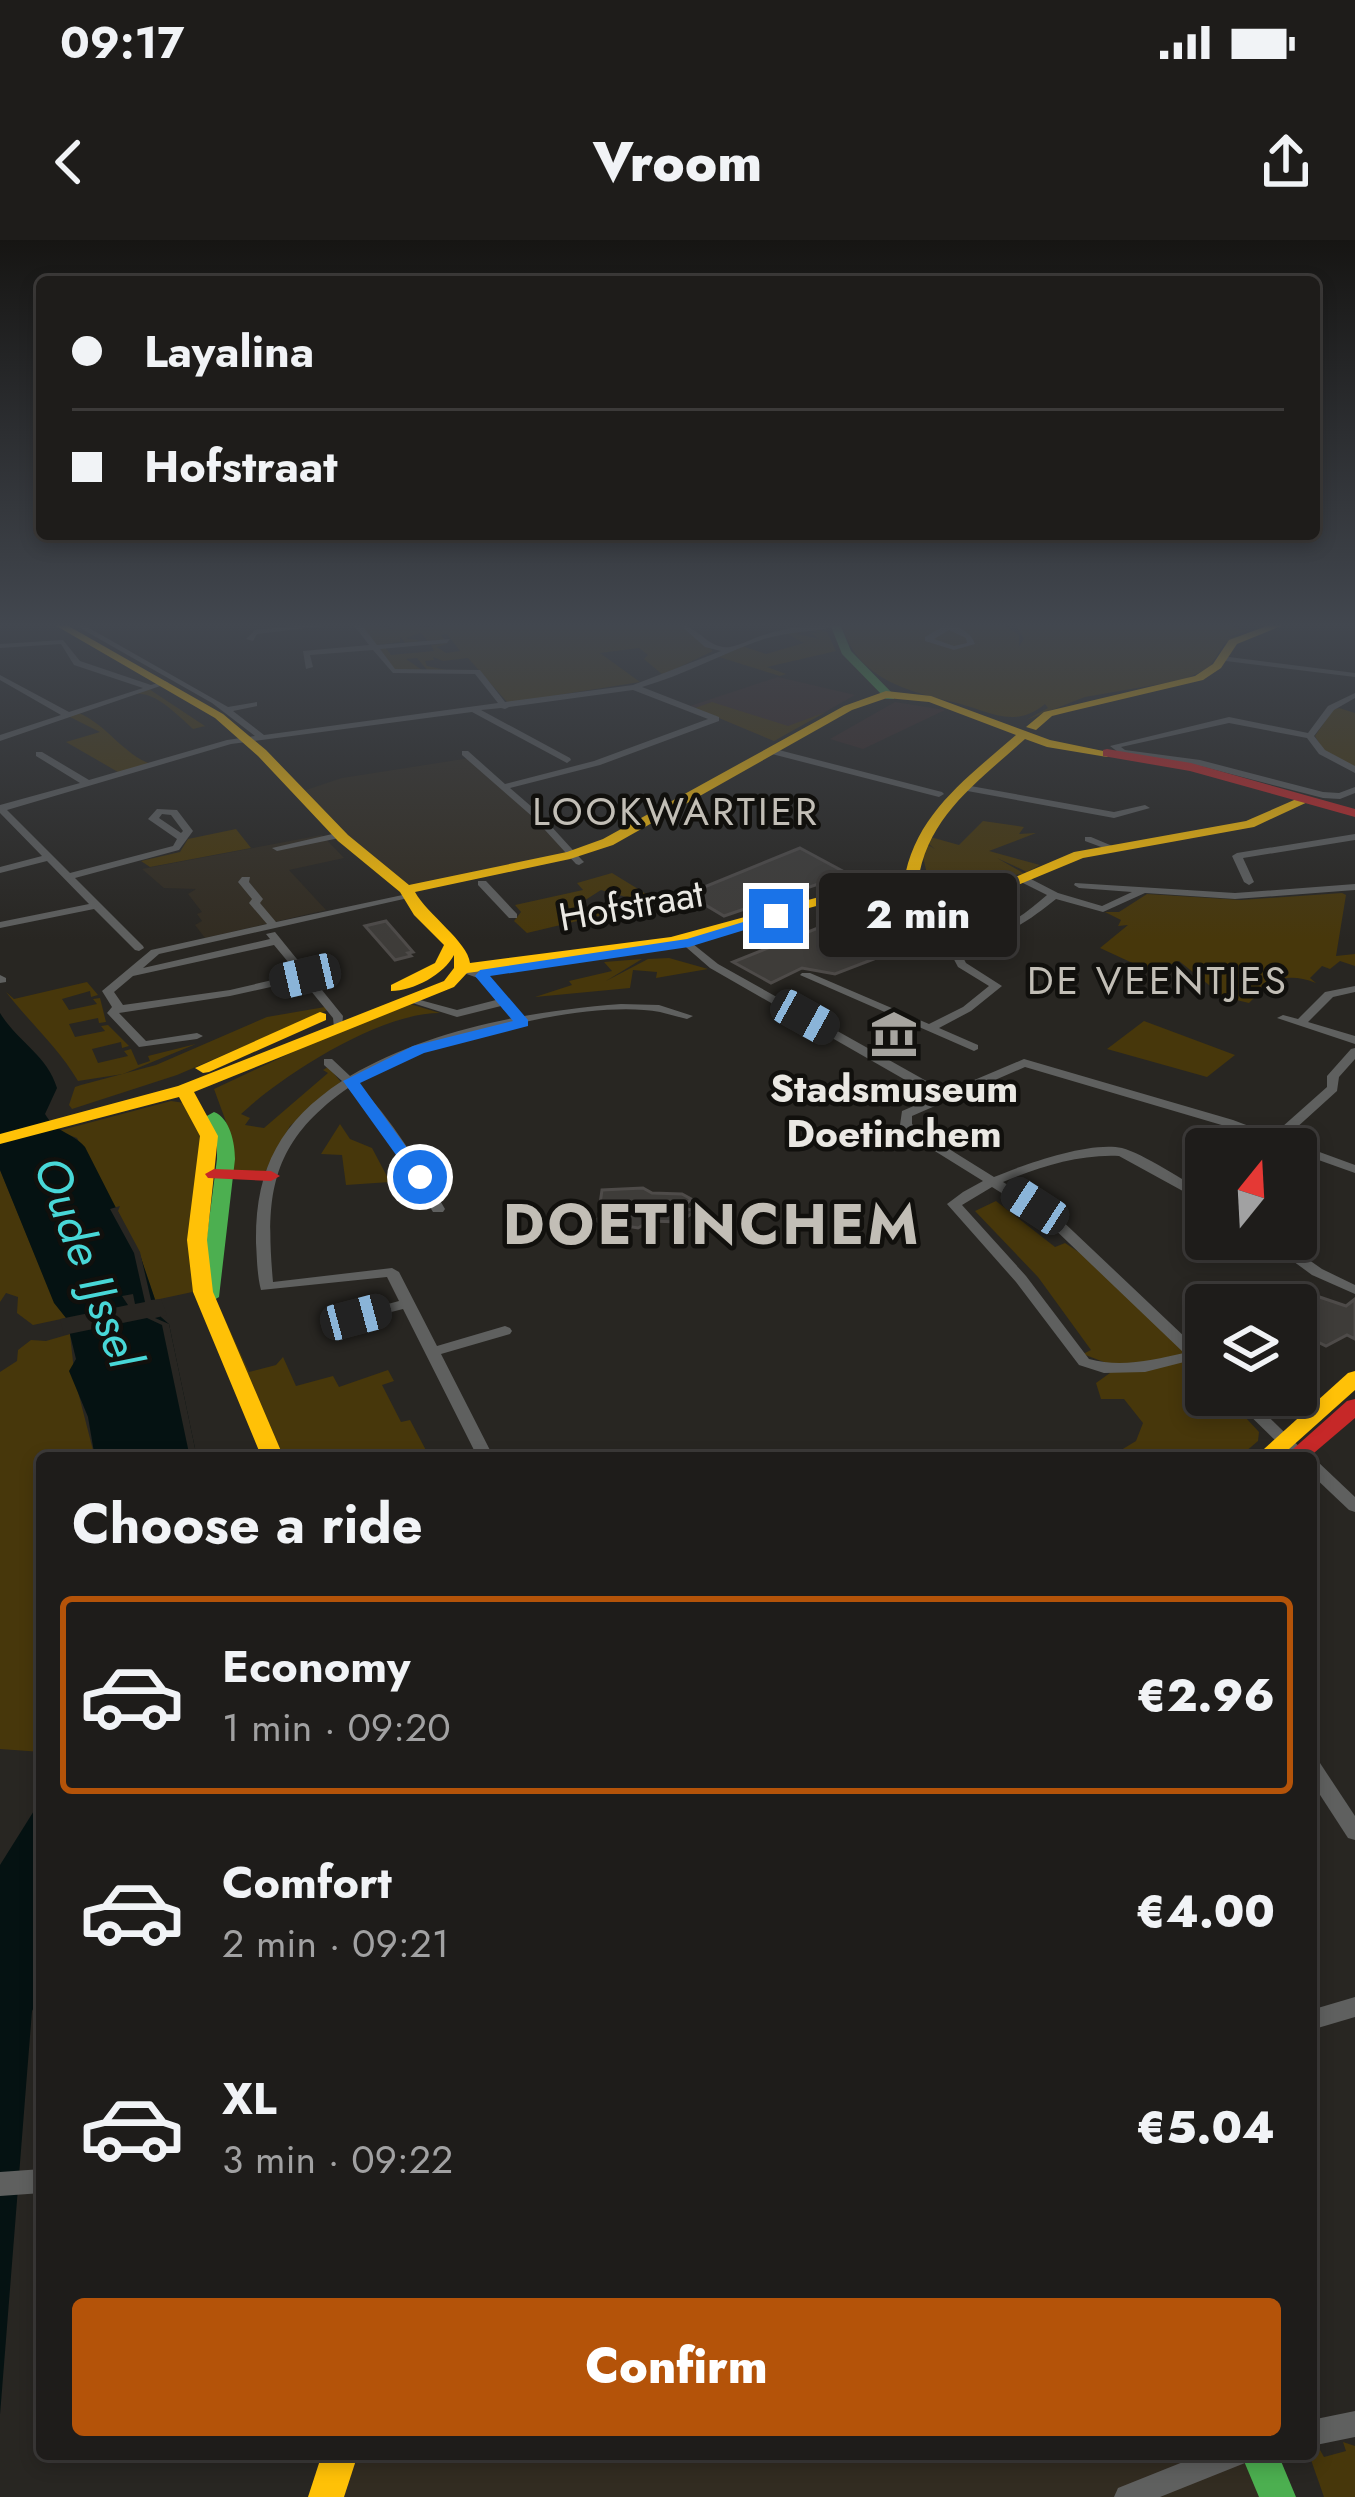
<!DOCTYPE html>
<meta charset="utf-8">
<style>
:root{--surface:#1e1c1a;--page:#2b2927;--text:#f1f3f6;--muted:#a1a1a2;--line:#3c3a39;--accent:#b45309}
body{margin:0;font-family:Jost,sans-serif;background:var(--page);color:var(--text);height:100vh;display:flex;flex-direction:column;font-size:45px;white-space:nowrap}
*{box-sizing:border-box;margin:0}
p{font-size:39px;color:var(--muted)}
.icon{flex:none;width:66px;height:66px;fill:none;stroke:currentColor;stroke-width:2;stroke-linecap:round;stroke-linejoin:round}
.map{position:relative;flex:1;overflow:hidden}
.drawer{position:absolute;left:36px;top:1212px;width:1281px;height:1008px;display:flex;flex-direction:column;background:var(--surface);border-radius:12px;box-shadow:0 6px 18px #0003,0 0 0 3px var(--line)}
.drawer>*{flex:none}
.guide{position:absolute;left:36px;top:36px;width:1284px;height:264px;border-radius:12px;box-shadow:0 6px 18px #0003,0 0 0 3px var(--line);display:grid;align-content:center;height:264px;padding:0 36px;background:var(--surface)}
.needle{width:78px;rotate:18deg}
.fabs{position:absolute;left:1185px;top:888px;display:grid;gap:24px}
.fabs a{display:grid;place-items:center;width:132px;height:132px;border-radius:12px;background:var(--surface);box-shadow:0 6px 18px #0003,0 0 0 3px var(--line);font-size:60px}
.end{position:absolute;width:54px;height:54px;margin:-27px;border:15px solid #1a73e8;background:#fff;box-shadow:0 0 0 6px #fff}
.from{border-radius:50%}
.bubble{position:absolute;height:84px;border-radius:12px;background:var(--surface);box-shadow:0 6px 18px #0003,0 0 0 3px var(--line);font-size:39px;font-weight:800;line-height:84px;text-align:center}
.car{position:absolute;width:36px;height:72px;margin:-36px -18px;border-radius:15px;box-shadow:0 0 9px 3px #0007;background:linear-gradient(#222 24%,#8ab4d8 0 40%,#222 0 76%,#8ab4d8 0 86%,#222 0)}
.guide b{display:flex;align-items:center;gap:42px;height:114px;font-size:45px}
.guide b+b{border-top:3px solid var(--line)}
.guide i{width:30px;height:30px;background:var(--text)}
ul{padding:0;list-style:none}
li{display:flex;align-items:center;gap:36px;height:198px;margin:0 24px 18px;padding:0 12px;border:6px solid transparent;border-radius:12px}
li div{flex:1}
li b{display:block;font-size:45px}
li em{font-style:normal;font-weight:800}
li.current{border-color:var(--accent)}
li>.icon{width:108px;height:108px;stroke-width:1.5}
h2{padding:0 36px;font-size:54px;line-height:144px}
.button{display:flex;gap:24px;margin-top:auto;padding:24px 36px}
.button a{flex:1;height:138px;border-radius:12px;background:var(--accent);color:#fff;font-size:48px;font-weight:800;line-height:138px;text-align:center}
.status{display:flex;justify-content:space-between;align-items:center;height:84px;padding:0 60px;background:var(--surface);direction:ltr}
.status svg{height:33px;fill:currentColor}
header{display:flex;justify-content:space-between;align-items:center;height:156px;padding:0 36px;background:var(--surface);font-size:54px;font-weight:800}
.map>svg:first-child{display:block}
.built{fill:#322c21}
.education{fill:#392926}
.green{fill:#47370b}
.water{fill:#051212}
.pier{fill:#282622}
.building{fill:#3e3c39;stroke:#4e4b49;stroke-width:3}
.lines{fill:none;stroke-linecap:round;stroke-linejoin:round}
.street{fill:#5f605f;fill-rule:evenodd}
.fast{fill:#4caf50;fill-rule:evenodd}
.slow{fill:#ffc107;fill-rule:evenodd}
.jam{fill:#c62828;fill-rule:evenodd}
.route{fill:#1a73e8}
.labels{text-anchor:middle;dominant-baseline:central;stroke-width:9;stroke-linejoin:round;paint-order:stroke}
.far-neighbourhood-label{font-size:39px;letter-spacing:3px;fill:#c2beb6;stroke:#11100d}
.far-street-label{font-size:39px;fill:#eae8e3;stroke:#11100d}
.far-poi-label{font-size:39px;font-weight:bold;fill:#eae8e3;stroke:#11100d}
.water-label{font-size:48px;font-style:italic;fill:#48d7d7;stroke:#11100d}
.district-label{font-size:57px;font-weight:bold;letter-spacing:3px;fill:#c2beb6;stroke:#11100d}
</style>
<div class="status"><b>09:17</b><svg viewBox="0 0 49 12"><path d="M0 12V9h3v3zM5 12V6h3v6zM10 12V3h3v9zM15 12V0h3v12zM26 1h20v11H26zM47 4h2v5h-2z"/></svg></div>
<header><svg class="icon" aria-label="back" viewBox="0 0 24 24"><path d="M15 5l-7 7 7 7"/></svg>Vroom<svg class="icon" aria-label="share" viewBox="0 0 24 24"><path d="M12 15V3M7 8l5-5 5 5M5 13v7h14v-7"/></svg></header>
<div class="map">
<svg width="1355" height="2257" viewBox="0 0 1355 2257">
<rect width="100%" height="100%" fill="#282622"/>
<g class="built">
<polygon points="470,518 525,565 574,619 404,649 297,553 342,538"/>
<polygon points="322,595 344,618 289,630 326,670 205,698 195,685 202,681 197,674 202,672 188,654 196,649 164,648 142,629"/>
<polygon points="334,2214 1257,2214 1276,2257 323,2257"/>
</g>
<g class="education">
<polygon points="778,437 855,455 774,501 690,466"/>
<polygon points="895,462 945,470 863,509 830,499"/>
</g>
<g class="green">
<polygon points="361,384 393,389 390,384 433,388 438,384 677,384 713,411 663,435 644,419 648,415 639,408 600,413 640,442 508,463 468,418 443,421 433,417 434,420 425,421 427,426 446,430 427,430 417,418 406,419 422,430 395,430 380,410 385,407 391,415 434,411 431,405 449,403 437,407 446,413 460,411 447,394 441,395 445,400 428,402 421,393 406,398 422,401 405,403 400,397 400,402 376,405"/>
<path d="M842 384H1002L1019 395V406L1024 399 1015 384H1225L1247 391 1224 398 1239 396 1224 404 1209 428 1183 440 1085 457 1026 480 1048 468 1045 464C1012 491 987 469 949 461 903 450 855 436 842 384Z"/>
<polygon points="812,388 827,392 836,411 767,427 786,434 780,436 719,417 742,406 766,414 804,403 786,393 807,391 797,394 820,399 810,393 819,393 809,389"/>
<path d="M149 449 223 498 205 486 193 489C144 443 141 447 79 473 107 485 124 515 151 524L90 541 118 532 66 502 100 492 68 476 70 475Z"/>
<polygon points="712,462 788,486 826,472 774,501 695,468"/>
<polygon points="1339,468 1355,473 1355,528 1324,511 1315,496 1333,470"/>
<polygon points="983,581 1024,587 1019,594 1036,593 989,611 1040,625 1027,632 997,618 1025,634 941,642 928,638 922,613 925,603 935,609 924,600 927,596 959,605"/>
<polygon points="236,589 251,608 150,627 141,621 180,612 188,599"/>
<polygon points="612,633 656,660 648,663 601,650 579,664 611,673 527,693 514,681 521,672 515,665 583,650 577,643"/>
<path d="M1342 653 1346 655 1336 716 1355 714V726L1340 721 1330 729 1322 726 1310 738 1316 743C1283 731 1273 741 1249 763L1224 757 1179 721 1152 732 1100 708 1128 685 1118 686 1121 680 1105 672H1119L1147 654 1241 660Z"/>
<polygon points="669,718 708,729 656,738 657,732 633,730 630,748 535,757 572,745 569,741 612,731 604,722 642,719 606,741 648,719"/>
<path d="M87 742 98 755 91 757 90 751 62 759 69 770 97 764 93 759 100 758 106 782 99 783 98 778 69 784 75 797 105 791 101 786 108 785 129 806 122 808 121 802 92 809 98 823 128 816 124 811 131 809 138 825 150 821 148 816 196 804 123 834 78 841C58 807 30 783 6 752L14 759Z"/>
<path d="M410 764 440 773C380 773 285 833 241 874L250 878 245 885 264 888 328 833 323 830 328 827 341 842 290 886 265 932 234 933 229 890 214 849 340 790Z"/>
<polygon points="325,767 328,770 177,835 72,869 69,865 75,847 81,845 156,825 267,777"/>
<polygon points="1144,781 1235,815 1207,837 1107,809"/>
<polygon points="171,861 185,863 201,891 197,1051 155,1060 140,1015 77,898 58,891"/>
<polygon points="340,884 350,899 372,908 390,942 346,945 342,915 321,914"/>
<polygon points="0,930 54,1061 66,1078 33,1085 17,1073 18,1057 6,1053 0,1062"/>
<polygon points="996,961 1055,1007 1065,1003 1089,1019 1206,1133 1206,1155 1228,1155 1249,1176 1246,1178 1259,1192 1258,1201 1238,1218 1094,1218 1099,1213 1108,1218 1136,1201 1143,1183 1124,1159 1101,1159 1096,1143 1110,1133 1109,1124 1083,1114 1091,1110 1038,1037 975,971"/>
<polygon points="219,1066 249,1132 276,1125 283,1117 296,1146 333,1136 339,1147 388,1130 394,1141 382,1145 401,1182 410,1180 430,1218 281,1218"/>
<polygon points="70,1094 75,1140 95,1218 42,1218 42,1512 0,1509 0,1132 17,1121 18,1110 31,1100 46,1101"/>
<polygon points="1343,2202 1355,2206 1355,2257 1324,2257 1310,2217 1320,2210 1324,2217 1346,2211"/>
</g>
<g class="water">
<path d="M0 773C18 802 47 815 57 848L45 874C56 893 72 892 85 907L140 1015 161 1077 169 1084 197 1218H95L88 1177 69 1131 76 1119 66 1078 54 1063 0 930Z"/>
<polygon points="42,1558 42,1753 32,1771 0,2175 0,1625"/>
</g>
<polygon class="pier" points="120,966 118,971 140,1012 151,1060 161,1059 167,1075 155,1078 169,1084 197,1218 190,1218 162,1085 147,1078 64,1095 60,1079 128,1065 122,1056 133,1054 135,1064 145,1062 134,1013 110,969"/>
<g class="building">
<polygon points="800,608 848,634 724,676 687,654"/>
<polygon points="938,656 972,656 965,661 1005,675 982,685 944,673"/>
<polygon points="386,681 413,712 408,713 411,716 395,720 365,686"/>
<polygon points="833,682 881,711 874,719 835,734 802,728 771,743 733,722"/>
<polygon points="643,948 652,953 682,954 691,959 683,968 696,971 679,982 650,981 638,988 596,981 605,971 599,971 602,950"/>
<polygon points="1296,1049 1346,1066 1355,1059 1355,1099 1347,1095 1326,1106 1296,1091 1296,1065 1273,1065"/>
</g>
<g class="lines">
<g class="street">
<path d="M73 384H82L228 467 257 462V466L233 471 264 495 498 463 475 434 393 433 373 410 310 415 313 427 306 429 303 411 369 405 353 384H361L377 405 450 399 447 403 380 409 395 429 480 430 505 462 633 445 721 411 705 407 679 384C698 386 709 410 730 407 742 405 755 397 767 394 789 387 811 385 834 384L838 386C815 392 790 391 764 399 723 413 684 435 642 447L719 477V481L600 525 510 548 540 574 582 620 584 622 579 625 576 624 534 578 462 515V511H468L505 544 594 521 708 479 633 450 509 467 505 469 501 468 481 470 570 518 571 520 567 523 472 472 231 504 7 570 70 633 173 606 177 599 148 579 157 569 177 570 193 591 179 610 75 638 143 706 144 708 139 711 135 710 94 669 0 688V682L89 664 47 621 0 633V627L42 616 0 573V565L80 543 36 516V512H42L89 540 227 500 255 496 212 463ZM162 574 171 575 183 591 181 593 159 578Z"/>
<polygon points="316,384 340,384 257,394 253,401 246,399 255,390"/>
<path d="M935 384C950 383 970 388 975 404L954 410 925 401V397L942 387ZM949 390 966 398 967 403 954 406 934 399Z"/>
<polygon points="63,400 80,421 151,445 165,441 169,443 0,501 0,495 61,475 0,440 0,435 69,472 143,448 74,425 61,404 0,408 0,404"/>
<polygon points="1221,416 1355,433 1355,437 1218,420 1217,418"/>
<polygon points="1355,453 1355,458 1334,470 1314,496 1325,510 1355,526 1355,533 1319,514 1307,498 1229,483 1121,507 1125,510 1200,520 1323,552 1339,553 1355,547 1355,553 1340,559 1323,558 1200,526 1122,515 1110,506 1229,477 1308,493 1328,466"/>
<polygon points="771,508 942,552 944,554 939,557 768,513 768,509"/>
<polygon points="965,545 1114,572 1145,565 1150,568 1114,578 962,550 962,546"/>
<polygon points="341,592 346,595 344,597 277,611 272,608"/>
<polygon points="1355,594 1355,600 1243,618 1254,642 1249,645 1244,642 1232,616 1237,613"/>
<polygon points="1085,597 1091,597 1117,608 1112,611 1085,601"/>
<path d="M242 637H250L249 642 263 659 260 663 276 682 412 653 417 656 159 714 143 728 270 699 266 694 275 692 343 776 342 787H334L333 778 302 740 230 756 119 773 146 801 197 793 203 796 197 799 139 807 107 773 112 767 102 751 151 710 267 684 249 663 252 659 238 642ZM274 705 298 734 230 750 123 765 114 752 133 736Z"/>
<path d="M1021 638H1029L1058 653 1102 666 1132 652 1079 648 1074 645 1075 643 1235 653 1355 644V650L1235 659 1145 653 1103 672 1056 659C1033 677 1008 698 977 696 962 695 953 690 938 694L957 706 966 723 1002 746 971 771 939 788 978 805V809L974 811 800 735 802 733H810L929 784 963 767 989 746 958 727 949 710 925 694C950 679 964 693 990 689 1012 686 1030 669 1047 655L1021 642Z"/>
<polygon points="478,641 486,641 517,674 517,678 509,678 478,645"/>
<path d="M683 696 718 724 946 852 1024 819 1233 880 1273 895 1327 847V836L1351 809 1355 808V819L1339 837 1337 851 1284 899 1355 925V933L1296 912V909H1288L1225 886 1025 827 912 876V884L917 889 994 937C1025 924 1090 901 1122 908 1142 913 1186 942 1206 953V962L1201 961 1119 916C1080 914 1039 927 1003 942L1056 975 1206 1117V1130L1192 1120 1145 1132 1104 1133 1079 1125 1016 1042 947 964 963 952 983 941 909 895 900 885 902 871 935 857 710 728 679 701 678 699ZM992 947 1046 981 1184 1113C1153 1120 1121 1128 1089 1119L1026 1036 962 965Z"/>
<polygon points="462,726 486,734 512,766 512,770 504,770 501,766 457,777 403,760 409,757 457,770 496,760 478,738 458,731 457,729"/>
<polygon points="0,735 6,738 6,742 0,743"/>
<polygon points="1355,746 1355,752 1333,757 1308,782 1355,796 1355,804 1277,778 1283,775 1298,779 1325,752"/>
<path d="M621 764 659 765 693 776 687 779C678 777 669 774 660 772 582 758 424 802 356 842 392 880 419 924 445 969L443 972H433L385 893 348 848C271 902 265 953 273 1042L392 1028 399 1032 437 1106 505 1086 510 1088 512 1091 510 1094 441 1114 494 1218H478L403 1069 356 1081 349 1077 351 1074 399 1061 387 1037 261 1050C257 1035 257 1018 256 1003 255 929 280 882 342 841L324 825V819H332L350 836C430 789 530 771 621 764Z"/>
<polygon points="1263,999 1279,999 1322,1029 1355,1045 1355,1054 1312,1035"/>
<polygon points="1229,1155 1246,1155 1311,1218 1293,1218"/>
<polygon points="1311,1220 1317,1221 1355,1257 1355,1272 1349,1270 1311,1234"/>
<polygon points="1311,1517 1318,1520 1355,1576 1355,1600 1348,1598 1311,1541"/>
<polygon points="1355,1757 1355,1777 1311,1790 1311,1770"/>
<polygon points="42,1929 42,1953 0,1956 0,1932"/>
<polygon points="1355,2171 1355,2197 1311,2206 1311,2180"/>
<polygon points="1203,2214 1249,2214 1245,2223 1160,2257 1114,2257 1118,2248"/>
</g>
<g class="fast">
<polygon points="830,384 840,384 851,411 894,455 894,459 886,459 842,414"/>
<path d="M214 872C230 878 235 903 235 919L219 1057 209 1063 199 1057 217 919V903L205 877Z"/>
<polygon points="1241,2214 1278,2214 1296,2257 1259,2257"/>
</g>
<g class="slow">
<path d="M53 384H65L223 474 266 510 348 595 409 645 567 612 603 599 844 466 886 451 931 456 1050 500 1113 513 1107 517 1047 507 1025 499C979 541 927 576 918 642L1011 639 1074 612 1246 581 1301 557 1312 560 1254 587 1083 618 1013 647 868 652 672 705 467 733 454 747 194 852 218 896 207 1000 213 1052 284 1218H262L193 1052 187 1000 200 896 179 857 0 904V894L178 846 444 741 454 728V715C444 734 414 751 391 751V745L435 723 444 705 414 675 400 652 338 601 258 516 215 478ZM887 458 929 462 1016 495C967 538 914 575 904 642L867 644 671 697 470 723C468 702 427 674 415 652L570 619 613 605 852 470Z"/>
<polygon points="1272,384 1286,384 1237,404 1221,428 1203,440 1068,472 1052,476 1036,490 1026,487 1044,472 1195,436 1213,424 1229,400"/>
<polygon points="320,772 326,774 326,780 209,832 203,833 195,828"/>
<polygon points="1355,1131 1355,1150 1279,1218 1254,1218 1348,1133"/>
<polygon points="322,2214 358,2214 344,2257 308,2257"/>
</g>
<g class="jam">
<polygon points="1107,509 1191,523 1355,569 1355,577 1190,531 1103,516 1103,510"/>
<polygon points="214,929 271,931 280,936 271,941 208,938 205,934"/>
<polygon points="1355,1159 1355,1178 1308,1218 1283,1218 1347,1161"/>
</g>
</g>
<linearGradient id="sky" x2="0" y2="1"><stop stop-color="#161513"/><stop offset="0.55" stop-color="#42474f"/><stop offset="1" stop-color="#42474f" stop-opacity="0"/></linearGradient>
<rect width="1355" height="700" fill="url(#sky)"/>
<polygon class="route" points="776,672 780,679 689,707 490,736 528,780 528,786 424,813 360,843 428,937 426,940 414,940 343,841 413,806 513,781 475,736 480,730 687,699"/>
<defs>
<symbol id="museum-bare" viewBox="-9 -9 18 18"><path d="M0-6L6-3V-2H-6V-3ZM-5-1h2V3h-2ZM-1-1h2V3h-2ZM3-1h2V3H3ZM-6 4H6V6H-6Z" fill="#a6a49f" stroke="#11100d" stroke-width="2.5" paint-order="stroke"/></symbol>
</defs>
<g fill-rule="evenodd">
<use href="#museum-bare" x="861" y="761" width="66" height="66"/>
</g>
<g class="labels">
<g class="far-neighbourhood-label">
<text x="676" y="571">LOOKWARTIER</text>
<text x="1158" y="740">DE VEENTJES</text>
</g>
<g class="far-street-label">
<text transform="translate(631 665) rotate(-10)">Hofstraat</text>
</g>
<g class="far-poi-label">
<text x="894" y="848">Stadsmuseum<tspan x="894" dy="45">Doetinchem</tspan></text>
</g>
<g class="water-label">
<text transform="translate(88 1022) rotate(69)">Oude IJssel</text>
</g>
<g class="district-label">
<text x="712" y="984">DOETINCHEM</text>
</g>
</g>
</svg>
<div class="fabs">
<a><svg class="needle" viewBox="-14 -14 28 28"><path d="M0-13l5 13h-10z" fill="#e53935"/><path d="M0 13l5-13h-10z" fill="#a1a1a2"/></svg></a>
<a><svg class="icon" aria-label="layers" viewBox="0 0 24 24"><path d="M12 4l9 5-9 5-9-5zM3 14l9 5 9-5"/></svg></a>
</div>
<i class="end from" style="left:420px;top:937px"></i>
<i class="end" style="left:776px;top:676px"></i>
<div class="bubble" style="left:819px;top:633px;width:198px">2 min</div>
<i class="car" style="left:305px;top:736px;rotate:257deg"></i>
<i class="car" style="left:805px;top:777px;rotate:119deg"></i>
<i class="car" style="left:1035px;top:966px;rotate:303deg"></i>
<i class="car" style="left:356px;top:1077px;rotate:75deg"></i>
<div class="guide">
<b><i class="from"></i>Layalina</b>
<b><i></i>Hofstraat</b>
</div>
<section class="drawer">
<h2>Choose a ride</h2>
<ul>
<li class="current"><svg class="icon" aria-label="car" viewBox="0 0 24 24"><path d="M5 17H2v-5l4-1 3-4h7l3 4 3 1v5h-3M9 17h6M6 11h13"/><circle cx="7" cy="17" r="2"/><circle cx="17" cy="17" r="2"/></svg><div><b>Economy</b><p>1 min · 09:20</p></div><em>€2.96</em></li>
<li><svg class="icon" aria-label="car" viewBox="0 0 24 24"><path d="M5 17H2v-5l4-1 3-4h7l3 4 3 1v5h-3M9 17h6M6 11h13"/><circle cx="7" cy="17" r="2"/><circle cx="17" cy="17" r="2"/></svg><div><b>Comfort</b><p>2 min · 09:21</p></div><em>€4.00</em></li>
<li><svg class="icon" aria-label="car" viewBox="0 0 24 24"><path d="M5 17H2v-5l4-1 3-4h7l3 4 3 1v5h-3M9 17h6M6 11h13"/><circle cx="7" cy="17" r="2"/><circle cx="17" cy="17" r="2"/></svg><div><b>XL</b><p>3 min · 09:22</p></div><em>€5.04</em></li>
</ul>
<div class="button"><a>Confirm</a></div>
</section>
</div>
